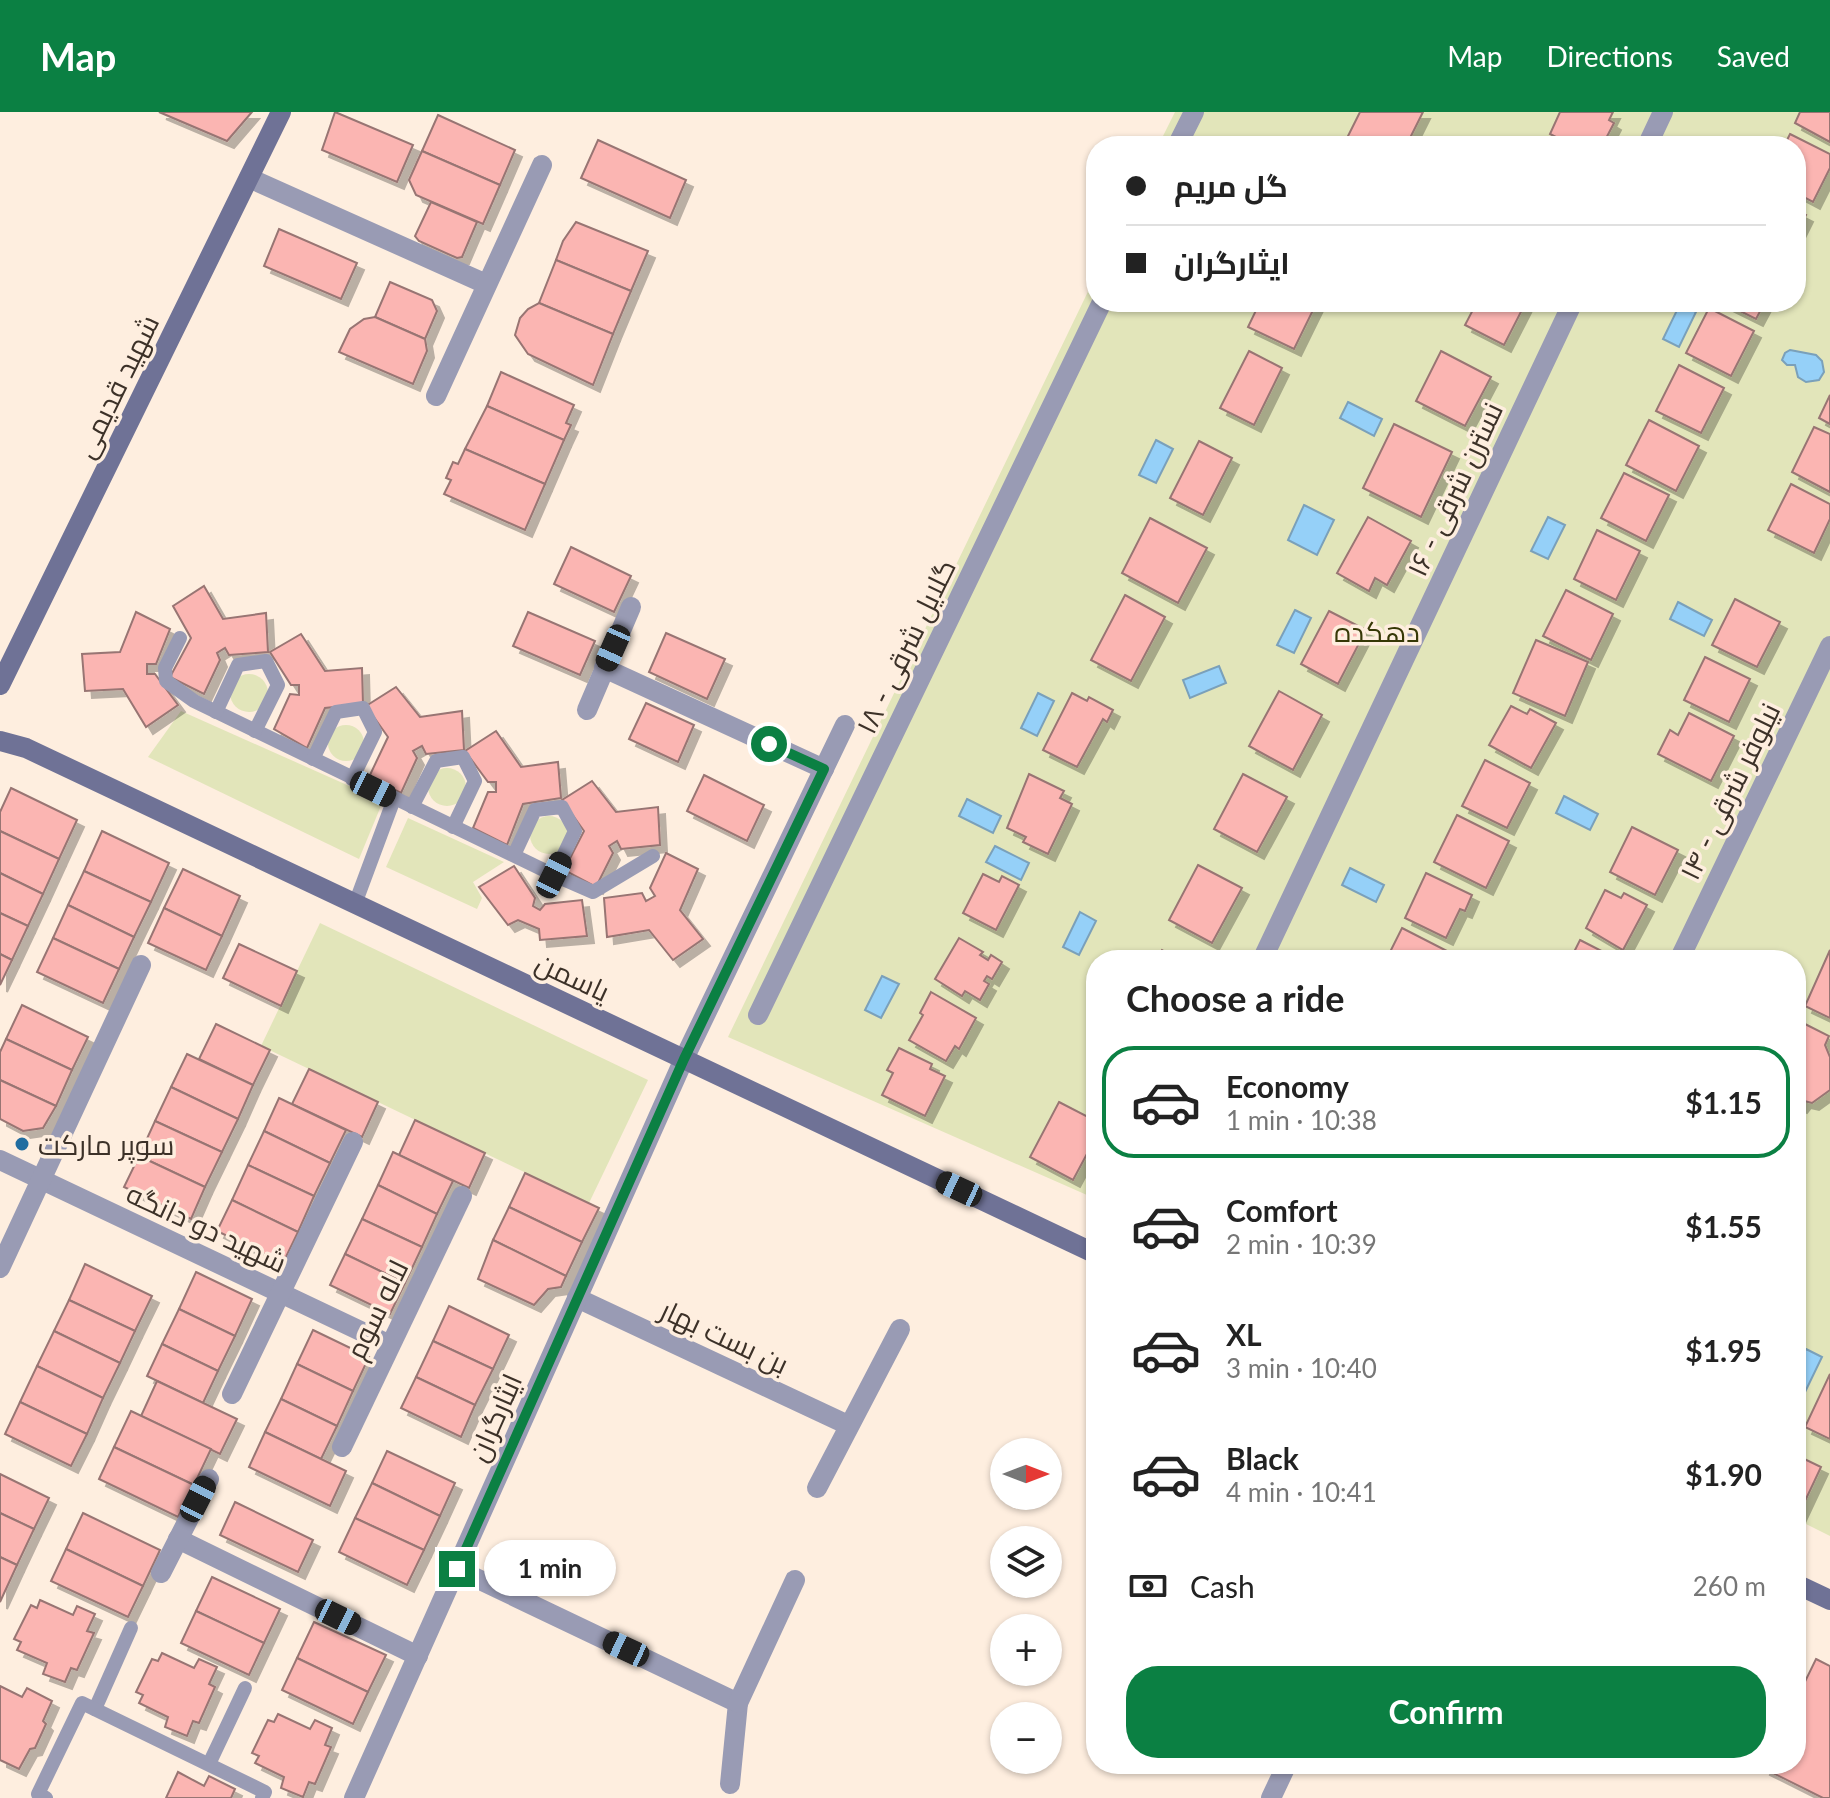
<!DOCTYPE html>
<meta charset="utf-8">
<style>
:root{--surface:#fff;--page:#f6f6f6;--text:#222;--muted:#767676;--line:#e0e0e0;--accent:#0b8043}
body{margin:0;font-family:Lato,Cairo,sans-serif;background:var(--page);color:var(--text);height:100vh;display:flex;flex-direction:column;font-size:30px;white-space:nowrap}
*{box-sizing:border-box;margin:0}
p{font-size:26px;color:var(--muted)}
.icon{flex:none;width:44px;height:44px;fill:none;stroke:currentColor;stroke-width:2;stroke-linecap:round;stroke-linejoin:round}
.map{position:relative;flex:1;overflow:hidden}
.details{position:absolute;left:1086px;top:838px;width:720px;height:824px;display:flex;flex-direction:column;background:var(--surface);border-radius:32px;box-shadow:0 2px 6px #0004}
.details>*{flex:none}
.banner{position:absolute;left:1086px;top:24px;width:720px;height:176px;border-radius:32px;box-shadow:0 2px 6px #0004;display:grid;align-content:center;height:176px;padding:0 40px;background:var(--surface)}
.needle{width:52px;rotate:90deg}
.tools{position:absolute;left:990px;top:1326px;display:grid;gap:16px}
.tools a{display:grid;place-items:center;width:72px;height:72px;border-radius:50%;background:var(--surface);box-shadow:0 2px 6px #0004;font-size:40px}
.end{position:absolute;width:36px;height:36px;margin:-18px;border:10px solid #0b8043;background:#fff;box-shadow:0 0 0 4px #fff}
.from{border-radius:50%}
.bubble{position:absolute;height:56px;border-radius:28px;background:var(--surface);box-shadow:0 2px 6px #0004;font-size:26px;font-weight:700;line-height:56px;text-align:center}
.car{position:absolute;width:24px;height:48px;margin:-24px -12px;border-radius:10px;box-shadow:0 0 6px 2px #0007;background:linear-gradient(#222 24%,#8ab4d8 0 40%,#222 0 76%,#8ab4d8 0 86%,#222 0)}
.banner b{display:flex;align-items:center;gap:28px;height:76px;font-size:30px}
.banner b+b{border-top:2px solid var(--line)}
.banner i{width:20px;height:20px;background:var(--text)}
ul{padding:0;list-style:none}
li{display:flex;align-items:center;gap:24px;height:112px;margin:0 16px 12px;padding:0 24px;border:4px solid transparent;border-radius:32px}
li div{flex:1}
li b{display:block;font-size:30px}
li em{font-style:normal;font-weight:700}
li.active{border-color:var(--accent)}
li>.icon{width:72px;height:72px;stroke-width:1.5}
h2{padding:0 40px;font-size:36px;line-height:96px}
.pay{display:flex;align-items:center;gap:20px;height:88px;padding:0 40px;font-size:30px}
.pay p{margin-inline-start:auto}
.primary-button{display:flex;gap:16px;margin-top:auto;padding:16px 40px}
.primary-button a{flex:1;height:92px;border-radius:32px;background:var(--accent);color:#fff;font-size:32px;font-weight:700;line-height:92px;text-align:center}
header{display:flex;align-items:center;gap:48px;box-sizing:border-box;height:112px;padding:0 40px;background:var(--accent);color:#fff}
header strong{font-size:38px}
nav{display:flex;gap:44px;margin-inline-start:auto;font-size:28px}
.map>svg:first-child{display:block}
.green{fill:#e2e5ba}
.water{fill:#95d0f8;stroke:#7aa0ba;stroke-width:2}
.building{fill:#fbb5b2;stroke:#987573;stroke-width:2;filter:url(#shadow)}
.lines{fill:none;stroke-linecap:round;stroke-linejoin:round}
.lane{stroke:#999bb4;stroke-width:14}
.street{stroke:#999bb4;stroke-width:20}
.secondary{stroke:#6f7296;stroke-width:20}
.route{stroke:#0b8043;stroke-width:10}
.poi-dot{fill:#216da0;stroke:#feeedf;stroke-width:3}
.labels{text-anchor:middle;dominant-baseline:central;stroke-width:7;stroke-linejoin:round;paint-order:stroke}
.street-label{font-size:28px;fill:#3c3128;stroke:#feeedf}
.park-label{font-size:28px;fill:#363806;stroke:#feeedf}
.poi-label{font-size:28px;fill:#3c3128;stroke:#feeedf;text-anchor:start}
</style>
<header>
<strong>Map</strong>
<nav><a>Map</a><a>Directions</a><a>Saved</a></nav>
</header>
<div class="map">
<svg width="1830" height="1686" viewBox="0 0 1830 1686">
<defs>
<filter id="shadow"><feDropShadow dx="7" dy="7" stdDeviation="0" flood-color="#0004"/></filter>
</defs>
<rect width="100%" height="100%" fill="#feeedf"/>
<g class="green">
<polygon points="1175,0 1830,0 1830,1424 1796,1407 1796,848 1096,848 1096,1087 728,925 1096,163 1096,190 1796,190 1796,34 1158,34"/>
<circle cx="249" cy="581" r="19"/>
<polygon points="181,599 383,689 359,747 148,645"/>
<circle cx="346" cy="631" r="18"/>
<circle cx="447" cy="675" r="19"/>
<circle cx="549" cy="723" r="19"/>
<polygon points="408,706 504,750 473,770 482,786 477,797 386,755"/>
<polygon points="320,811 648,968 589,1091 261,934"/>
</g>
<g class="water">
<polygon points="1680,192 1696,200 1679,235 1663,227"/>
<polygon points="1790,238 1816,243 1822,249 1824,260 1819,268 1806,270 1798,265 1795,253 1787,253 1782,248 1785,241"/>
<polygon points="1348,290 1382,307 1374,324 1340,306"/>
<polygon points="1156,328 1173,337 1156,371 1139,363"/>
<polygon points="1304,393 1334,408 1317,443 1288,428"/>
<polygon points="1548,405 1565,413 1548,447 1531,439"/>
<polygon points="1678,490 1712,508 1704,524 1670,507"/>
<polygon points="1295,498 1311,506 1294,541 1277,533"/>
<polygon points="1219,554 1226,571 1190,586 1183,568"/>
<polygon points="1038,581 1054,589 1037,624 1021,616"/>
<polygon points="1564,684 1598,702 1590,718 1556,701"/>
<polygon points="967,687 1001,704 993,721 959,704"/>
<polygon points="995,734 1029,751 1021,768 986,750"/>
<polygon points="1350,756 1384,773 1376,790 1342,773"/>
<polygon points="1080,800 1096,809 1079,843 1063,835"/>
<polygon points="882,864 899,872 881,906 865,898"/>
<polygon points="1806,1237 1822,1245 1805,1280 1796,1275 1796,1256"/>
</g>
<g class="building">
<polygon points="159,0 252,0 227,29"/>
<polygon points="335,0 413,33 397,70 322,38"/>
<polygon points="1360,0 1423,0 1406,34 1343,34"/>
<polygon points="1560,0 1613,0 1609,8 1614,11 1602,34 1552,34 1556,25 1550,22"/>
<polygon points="1800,0 1830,0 1830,30 1795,11"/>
<polygon points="438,3 515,38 500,73 422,39"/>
<polygon points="1790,22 1830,42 1830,56 1813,90 1796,81 1796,34 1784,34"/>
<polygon points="598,28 686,68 670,106 581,66"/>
<polygon points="422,39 500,73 483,112 416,83 409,68"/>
<polygon points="431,90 477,110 462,145 457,146 419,129 415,124"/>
<polygon points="1796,98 1806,103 1796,123"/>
<polygon points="576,110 648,139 631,179 556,148 563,129"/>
<polygon points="279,117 357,151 341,187 264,154"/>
<polygon points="556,148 631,179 613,222 539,191"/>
<polygon points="390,170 432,188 437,199 425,227 375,205"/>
<polygon points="1260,190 1317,190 1294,237 1248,215"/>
<polygon points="1477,190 1526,190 1504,233 1465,213"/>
<polygon points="1722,190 1765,190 1756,207"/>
<polygon points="539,191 613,222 593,273 528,242 515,223 520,206 528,197"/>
<polygon points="1709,196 1754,219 1731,264 1686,241"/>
<polygon points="375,205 425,227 427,239 413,272 339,240 350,217 364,207"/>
<polygon points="1249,239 1282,256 1254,313 1220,296"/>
<polygon points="1441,239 1491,265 1465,314 1416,289"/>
<polygon points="1679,253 1724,276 1701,321 1656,299"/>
<polygon points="501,260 574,293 566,311 571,313 564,328 487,294"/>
<polygon points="1830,283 1830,312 1819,306"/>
<polygon points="487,294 564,328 545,372 465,337"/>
<polygon points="1649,308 1699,334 1676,379 1626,353"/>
<polygon points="1394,312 1452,340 1421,405 1363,376"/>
<polygon points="1814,315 1830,322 1830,380 1792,360"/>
<polygon points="1199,329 1232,346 1203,403 1170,386"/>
<polygon points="465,337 545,372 525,418 444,382 451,368 446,366 453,350 458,352"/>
<polygon points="1624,361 1669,383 1646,429 1601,406"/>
<polygon points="1791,372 1830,392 1830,407 1814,441 1768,418"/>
<polygon points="1368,405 1411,429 1387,473 1375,466 1369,479 1337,461"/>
<polygon points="1150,406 1207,436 1178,491 1122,461"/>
<polygon points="1597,418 1640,439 1616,488 1574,467"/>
<polygon points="571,435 631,464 614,500 554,472"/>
<polygon points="204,474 223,507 266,501 268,540 229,543 225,536 217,541 220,548 204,582 170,565 191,526 173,494"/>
<polygon points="1566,478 1613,502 1591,548 1543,524"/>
<polygon points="1125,483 1165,505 1131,569 1091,548"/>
<polygon points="1735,487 1780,510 1757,555 1712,533"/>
<polygon points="1329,499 1366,518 1338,572 1301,552"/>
<polygon points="136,500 170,517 156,552 147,552 147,562 155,562 178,593 146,615 123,577 85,579 82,542 120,540"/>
<polygon points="528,500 595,529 580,563 513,534"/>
<polygon points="666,521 725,547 707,587 649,560"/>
<polygon points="301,522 325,559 362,556 363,592 325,596 307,636 274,617 290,582 299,583 299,573 291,573 270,540"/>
<polygon points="1536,528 1588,550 1565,604 1513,581"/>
<polygon points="1705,545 1750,567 1729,610 1684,588"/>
<polygon points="396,575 420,605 462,599 464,638 426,642 422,634 413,639 417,646 401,681 369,665 388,625 366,594"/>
<polygon points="1279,579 1322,603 1293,658 1249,634"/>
<polygon points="1072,581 1087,589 1089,585 1113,598 1107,610 1103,607 1077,655 1043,638"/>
<polygon points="646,591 694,613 678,650 629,627"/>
<polygon points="1511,594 1527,602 1530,597 1556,611 1531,656 1489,633"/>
<polygon points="1689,601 1734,624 1711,669 1658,642 1670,618 1678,623"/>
<polygon points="496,619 521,655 558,650 561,686 523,692 507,733 473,716 488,680 496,680 496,670 488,670 465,639"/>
<polygon points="1485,648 1530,671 1507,716 1462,694"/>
<polygon points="1029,662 1064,679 1060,686 1072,692 1048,742 1023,730 1026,725 1007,716"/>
<polygon points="1243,662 1287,685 1257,740 1214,717"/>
<polygon points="704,663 764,693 747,729 687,699"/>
<polygon points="592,669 616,700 658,695 660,733 621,737 617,729 609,734 613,741 596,775 564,758 584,719 562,688"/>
<polygon points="11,676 77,708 59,747 0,719 0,700"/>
<polygon points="1457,703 1509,729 1486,776 1434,750"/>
<polygon points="1632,715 1678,738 1655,783 1610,760"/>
<polygon points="0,719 59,747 43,782 0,761"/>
<polygon points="102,719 169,751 151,790 84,759"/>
<polygon points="666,741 698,757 680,798 703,827 673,848 649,818 607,825 604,786 642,781 646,789 655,784 650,776"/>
<polygon points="1198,753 1242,776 1212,831 1169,808"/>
<polygon points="514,754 535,786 533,794 540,798 545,792 582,788 587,824 540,828 539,817 518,808 508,813 479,775"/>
<polygon points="183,757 240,784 222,824 164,796"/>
<polygon points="84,759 151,790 134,825 68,793"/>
<polygon points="0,761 43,782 28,814 0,801"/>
<polygon points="1426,761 1472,783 1465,799 1460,797 1446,826 1405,806"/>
<polygon points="983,762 999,770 1002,764 1019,773 996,818 963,801"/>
<polygon points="1605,778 1621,786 1624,781 1647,793 1623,838 1586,816"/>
<polygon points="68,793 134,825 119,857 53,826"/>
<polygon points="164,796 222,824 206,858 148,831"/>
<polygon points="0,801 28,814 12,848 0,842"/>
<polygon points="1402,816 1447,839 1443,848 1386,848"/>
<polygon points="53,826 119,857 103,891 37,860"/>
<polygon points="959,826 983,840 980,843 988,848 991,843 1002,850 992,867 987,864 984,869 989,872 980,888 965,879 962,884 935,867"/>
<polygon points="1580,828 1619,848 1570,848"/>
<polygon points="239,832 297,859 281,894 223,866"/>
<polygon points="1162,838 1180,848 1156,848"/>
<polygon points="1830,838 1830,906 1805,894"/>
<polygon points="0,842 12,848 0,873"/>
<polygon points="931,880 976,906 959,937 955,934 946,949 909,928 923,903 920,901"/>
<polygon points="22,893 88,925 72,958 6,927"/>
<polygon points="1803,911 1829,924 1825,933 1830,945 1830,978 1812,991 1804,989 1800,994 1796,992 1796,925"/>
<polygon points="216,912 270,938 253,973 199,947"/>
<polygon points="6,927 72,958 56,994 0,968 0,940"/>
<polygon points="899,936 932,952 930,957 945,964 925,1004 882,983 893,961 887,958"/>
<polygon points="187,942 253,973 238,1007 171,975"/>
<polygon points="309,957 378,990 362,1025 292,992"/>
<polygon points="0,968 56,994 43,1016 23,1019 0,1007"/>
<polygon points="171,975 238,1007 222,1040 155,1009"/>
<polygon points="279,986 346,1018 330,1051 264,1019"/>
<polygon points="1059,990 1096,1009 1096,1025 1073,1068 1030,1045"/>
<polygon points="415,1008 485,1041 469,1076 399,1043"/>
<polygon points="155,1009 222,1040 205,1075 139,1044"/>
<polygon points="264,1019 330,1051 314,1084 248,1053"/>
<polygon points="393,1040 453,1069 437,1102 378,1073"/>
<polygon points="139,1044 205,1075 191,1107 124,1075"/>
<polygon points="248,1053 314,1084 298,1120 232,1088"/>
<polygon points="525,1061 599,1096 582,1130 509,1095"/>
<polygon points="378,1073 437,1102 422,1135 362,1107"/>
<polygon points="232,1088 298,1120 283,1151 217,1119"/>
<polygon points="509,1095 582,1130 566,1164 493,1128"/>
<polygon points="362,1107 422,1135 405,1171 345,1142"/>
<polygon points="493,1128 566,1164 561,1175 548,1177 534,1193 478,1167"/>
<polygon points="345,1142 405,1171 390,1202 330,1173"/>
<polygon points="85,1152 152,1184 135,1219 69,1188"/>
<polygon points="196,1160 252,1187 235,1224 179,1197"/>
<polygon points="69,1188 135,1219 120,1251 54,1219"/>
<polygon points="449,1194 509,1223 493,1257 433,1229"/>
<polygon points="179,1197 235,1224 218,1259 162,1232"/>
<polygon points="313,1218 369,1245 353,1279 297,1252"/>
<polygon points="54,1219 120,1251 103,1286 37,1254"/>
<polygon points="433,1229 493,1257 475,1293 416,1265"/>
<polygon points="162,1232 218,1259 203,1291 147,1264"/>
<polygon points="297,1252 353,1279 337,1314 281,1287"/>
<polygon points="37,1254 103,1286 87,1322 20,1290"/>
<polygon points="1830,1262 1830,1327 1805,1315"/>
<polygon points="416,1265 475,1293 461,1325 401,1296"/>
<polygon points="157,1269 237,1307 220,1342 141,1304"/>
<polygon points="281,1287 337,1314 321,1347 265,1320"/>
<polygon points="20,1290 87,1322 71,1354 5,1322"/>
<polygon points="131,1299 211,1337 194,1373 114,1335"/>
<polygon points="265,1320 346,1359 330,1394 249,1355"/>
<polygon points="114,1335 194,1373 178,1405 99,1367"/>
<polygon points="387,1339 455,1371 440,1404 372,1371"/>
<polygon points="1796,1343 1821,1355 1798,1404 1796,1403"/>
<polygon points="0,1362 49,1386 34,1417 0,1401"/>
<polygon points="372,1371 440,1404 424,1438 355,1406"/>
<polygon points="235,1390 313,1428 298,1460 220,1423"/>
<polygon points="0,1401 34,1417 17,1453 0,1445"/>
<polygon points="83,1401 160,1438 143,1474 66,1437"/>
<polygon points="355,1406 424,1438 407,1473 339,1440"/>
<polygon points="66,1437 143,1474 128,1505 51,1469"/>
<polygon points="0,1445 17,1453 0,1490"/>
<polygon points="212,1465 280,1497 264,1531 196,1499"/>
<polygon points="40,1488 73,1503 77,1494 95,1502 87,1519 94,1521 77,1558 71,1556 65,1570 43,1562 47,1551 17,1538 21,1530 14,1527 31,1493 37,1496"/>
<polygon points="196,1499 264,1531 249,1563 181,1531"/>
<polygon points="314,1510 386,1543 368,1580 297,1546"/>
<polygon points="162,1541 194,1556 199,1547 217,1555 209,1572 215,1575 199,1611 193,1609 187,1624 165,1615 168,1605 139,1591 143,1583 136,1580 152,1547 158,1549"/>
<polygon points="297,1546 368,1580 353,1612 282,1578"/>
<polygon points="1816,1547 1830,1554 1830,1686 1823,1686 1763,1656 1765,1652 1796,1652 1796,1588"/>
<polygon points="0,1574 22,1585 27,1576 52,1589 43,1609 46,1612 35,1636 30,1637 19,1657 0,1648"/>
<polygon points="278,1602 310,1617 315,1608 332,1616 325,1633 331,1635 315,1672 309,1670 303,1685 281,1676 284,1665 255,1651 259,1644 252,1641 268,1608 274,1610"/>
<polygon points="178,1660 204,1674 209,1664 235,1677 231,1686 166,1686"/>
</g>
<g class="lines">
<g class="lane">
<polyline points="180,526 165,556 166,569 194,589 554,763 593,780 653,744"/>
<polyline points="216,600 238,553 266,549 278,573 255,619"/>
<polyline points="313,647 336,600 363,596 375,620 352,667"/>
<polyline points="412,695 436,649 463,645 475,669 453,715"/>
<polyline points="514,743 535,698 562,695 575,719 554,763"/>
<polyline points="355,792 394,687"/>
<polyline points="95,1597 131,1516"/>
<polyline points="209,1652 245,1576"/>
<polyline points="46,1686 38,1682 82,1591 265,1680 262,1686"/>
</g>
<g class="street">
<polyline points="1177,34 1194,0"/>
<polyline points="1647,34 1663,0"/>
<polyline points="249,66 486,172"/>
<polyline points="436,284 542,53"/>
<polyline points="604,556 824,657"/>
<polyline points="587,598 631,495"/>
<polyline points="1262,848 1573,190"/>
<polyline points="1679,848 1830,534"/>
<polyline points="758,903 1102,190"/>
<polyline points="0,1048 390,1233"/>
<polyline points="0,1156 141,853"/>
<polyline points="577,1186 848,1313"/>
<polyline points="232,1282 353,1030"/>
<polyline points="342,1335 462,1084"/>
<polyline points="817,1376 900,1217"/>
<polyline points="178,1427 418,1544"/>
<polyline points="457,1457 738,1591 730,1672"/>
<polyline points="161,1461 209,1367"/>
<polyline points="738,1591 795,1468"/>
<polyline points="354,1686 684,947 845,613"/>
<polyline points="1271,1686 1287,1652"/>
</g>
<g class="secondary">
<polyline points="0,573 281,0"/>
<polyline points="0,629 26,636 1096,1142"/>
<polyline points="1796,1472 1830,1488"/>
</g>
</g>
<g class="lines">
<polyline class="route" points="457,1457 684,947 824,657 769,632"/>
</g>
<circle class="poi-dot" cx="22" cy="1032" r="8"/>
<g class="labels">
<g class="street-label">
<text transform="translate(116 274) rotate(-64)">شهید قدیمی</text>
<text transform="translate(1454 377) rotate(-65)">نسترن شرقی - ۱۶</text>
<text transform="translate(905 534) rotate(-64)">گلایل شرقی - ۱۸</text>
<text transform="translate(1729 679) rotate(-64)">نیلوفر شرقی - ۱۴</text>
<text transform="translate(573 864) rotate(25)">یاسمن</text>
<text transform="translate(207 1115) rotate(25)">شهید دو دانگه</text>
<text transform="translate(376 1197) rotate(-64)">لاله سوم</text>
<text transform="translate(725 1224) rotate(25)">بن بست بهار</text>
<text transform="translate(494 1305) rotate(-66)">ایثارگران</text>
</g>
<g class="park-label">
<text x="1377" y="519">دهکده</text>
</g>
<g class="poi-label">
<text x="38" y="1032">سوپر مارکت</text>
</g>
</g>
</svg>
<div class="tools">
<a><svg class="needle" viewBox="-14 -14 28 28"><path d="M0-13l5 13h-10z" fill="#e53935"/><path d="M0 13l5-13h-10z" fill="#767676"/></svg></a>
<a><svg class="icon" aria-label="layers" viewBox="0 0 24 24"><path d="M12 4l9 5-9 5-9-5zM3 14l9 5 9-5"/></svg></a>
<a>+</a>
<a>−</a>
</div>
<i class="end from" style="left:769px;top:632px"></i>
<i class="end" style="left:457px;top:1457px"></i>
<div class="bubble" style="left:484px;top:1428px;width:132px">1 min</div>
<i class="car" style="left:613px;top:536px;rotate:204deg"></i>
<i class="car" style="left:373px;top:677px;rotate:116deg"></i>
<i class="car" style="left:554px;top:763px;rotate:26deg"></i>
<i class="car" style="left:959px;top:1077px;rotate:295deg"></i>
<i class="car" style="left:198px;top:1387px;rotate:27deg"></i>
<i class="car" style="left:338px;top:1505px;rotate:116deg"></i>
<i class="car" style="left:626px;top:1537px;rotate:295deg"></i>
<div class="banner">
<b><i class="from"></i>گل مریم</b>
<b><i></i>ایثارگران</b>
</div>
<section class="details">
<h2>Choose a ride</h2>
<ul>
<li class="active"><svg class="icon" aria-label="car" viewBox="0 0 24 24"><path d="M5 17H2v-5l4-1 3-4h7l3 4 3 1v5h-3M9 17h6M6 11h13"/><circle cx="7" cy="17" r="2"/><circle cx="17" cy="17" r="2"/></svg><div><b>Economy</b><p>1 min · 10:38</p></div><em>$1.15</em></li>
<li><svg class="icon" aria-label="car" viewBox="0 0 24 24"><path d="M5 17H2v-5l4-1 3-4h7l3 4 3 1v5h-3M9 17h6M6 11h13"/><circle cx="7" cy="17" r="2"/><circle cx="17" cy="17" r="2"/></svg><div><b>Comfort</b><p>2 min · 10:39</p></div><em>$1.55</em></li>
<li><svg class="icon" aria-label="car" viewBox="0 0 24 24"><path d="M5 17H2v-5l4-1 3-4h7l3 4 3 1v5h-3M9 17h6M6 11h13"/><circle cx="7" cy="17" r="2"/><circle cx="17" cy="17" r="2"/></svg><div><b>XL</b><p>3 min · 10:40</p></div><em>$1.95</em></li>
<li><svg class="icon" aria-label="car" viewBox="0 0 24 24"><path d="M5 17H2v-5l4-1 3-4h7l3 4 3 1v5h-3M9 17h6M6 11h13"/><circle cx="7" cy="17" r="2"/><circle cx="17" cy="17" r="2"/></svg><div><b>Black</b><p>4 min · 10:41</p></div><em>$1.90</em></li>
</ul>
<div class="pay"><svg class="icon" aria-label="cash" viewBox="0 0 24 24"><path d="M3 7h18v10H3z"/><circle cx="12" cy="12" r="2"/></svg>Cash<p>260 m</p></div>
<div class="primary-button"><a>Confirm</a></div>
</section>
</div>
